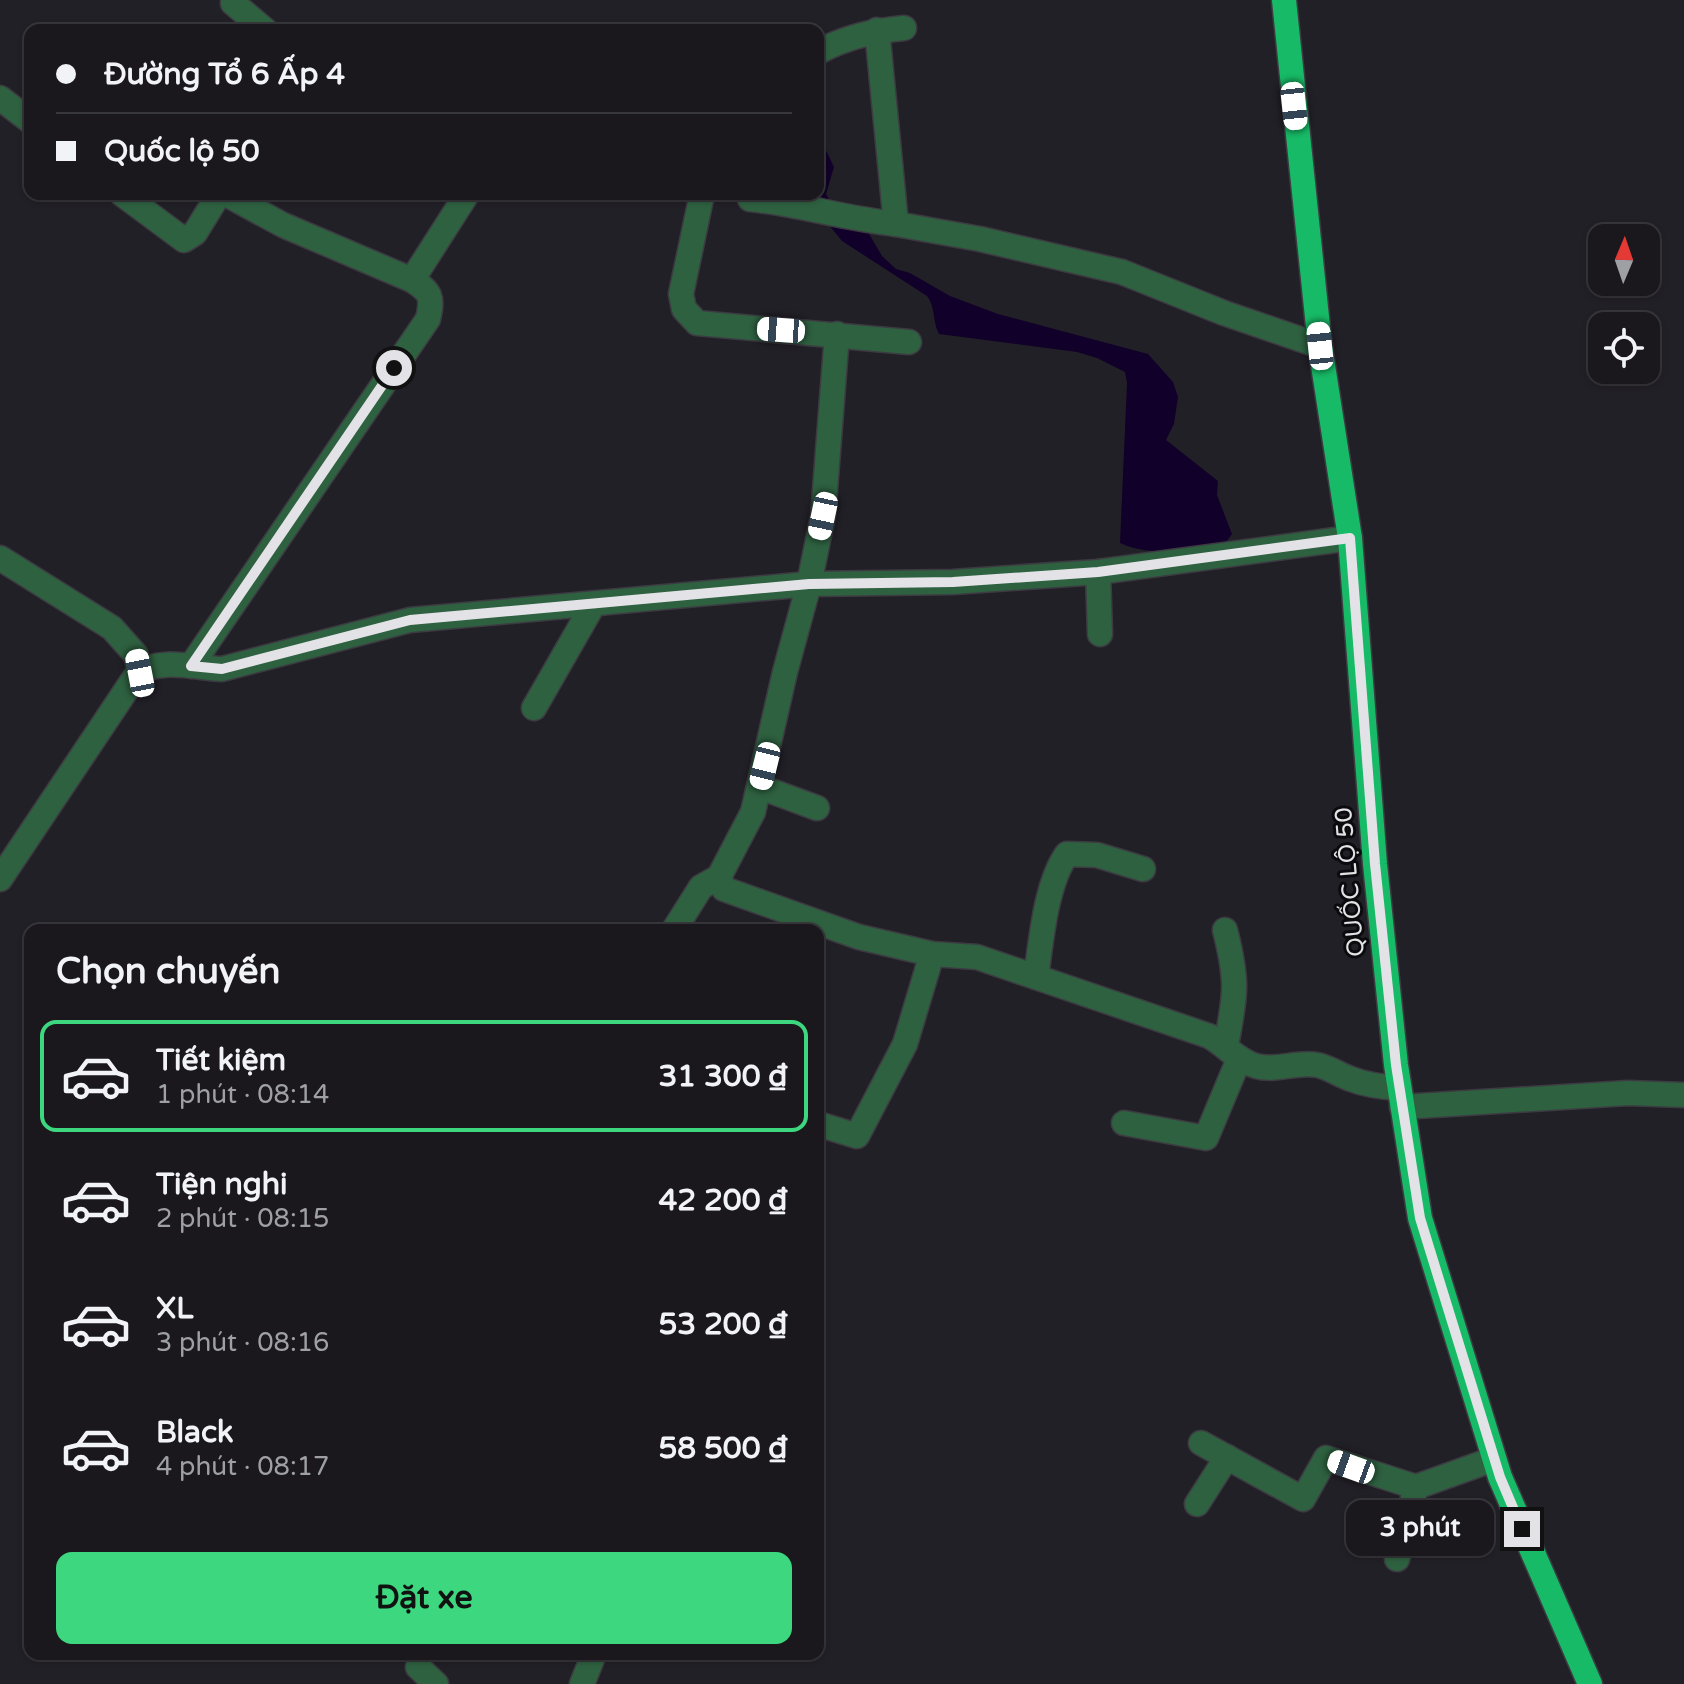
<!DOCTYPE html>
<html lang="vi">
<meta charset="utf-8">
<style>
:root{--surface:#1a181d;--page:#27252a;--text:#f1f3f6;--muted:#9fa0a4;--line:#38373b;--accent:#3cd77e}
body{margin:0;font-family:"Varela Round",sans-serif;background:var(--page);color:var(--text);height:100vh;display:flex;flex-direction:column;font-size:30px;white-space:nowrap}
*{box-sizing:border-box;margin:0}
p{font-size:26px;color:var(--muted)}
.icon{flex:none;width:44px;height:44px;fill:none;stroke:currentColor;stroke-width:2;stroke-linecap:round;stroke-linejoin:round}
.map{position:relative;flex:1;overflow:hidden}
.sheet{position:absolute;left:24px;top:924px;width:800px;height:736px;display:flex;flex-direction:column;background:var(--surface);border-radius:16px;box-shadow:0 2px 6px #0004,0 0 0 2px var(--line)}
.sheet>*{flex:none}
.banner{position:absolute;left:24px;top:24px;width:800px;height:176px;border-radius:16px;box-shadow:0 2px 6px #0004,0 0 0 2px var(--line);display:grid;align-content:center;height:176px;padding:0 32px;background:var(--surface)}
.needle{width:52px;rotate:2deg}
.fabs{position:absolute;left:1588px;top:224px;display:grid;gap:16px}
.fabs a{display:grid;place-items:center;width:72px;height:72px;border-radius:16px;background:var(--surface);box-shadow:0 2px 6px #0004,0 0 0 2px var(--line);font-size:40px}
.end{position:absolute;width:36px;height:36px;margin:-18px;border:10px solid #e3e2e7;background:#111;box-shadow:0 0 0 4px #111}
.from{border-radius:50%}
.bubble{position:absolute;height:56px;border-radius:16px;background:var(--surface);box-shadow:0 2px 6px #0004,0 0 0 2px var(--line);font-size:26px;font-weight:700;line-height:56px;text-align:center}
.car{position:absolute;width:24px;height:48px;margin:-24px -12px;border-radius:10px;box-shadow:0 0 6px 2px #0007;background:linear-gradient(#fff 24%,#345 0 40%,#fff 0 76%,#345 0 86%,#fff 0)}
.banner b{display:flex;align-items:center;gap:28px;height:76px;font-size:30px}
.banner b+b{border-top:2px solid var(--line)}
.banner i{width:20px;height:20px;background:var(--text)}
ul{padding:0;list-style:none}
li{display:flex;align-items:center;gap:24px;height:112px;margin:0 16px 12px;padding:0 16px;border:4px solid transparent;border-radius:16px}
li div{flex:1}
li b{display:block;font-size:30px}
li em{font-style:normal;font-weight:700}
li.on{border-color:var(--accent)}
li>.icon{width:72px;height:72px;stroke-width:1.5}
h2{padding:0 32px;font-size:36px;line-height:96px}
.cta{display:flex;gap:16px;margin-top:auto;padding:16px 32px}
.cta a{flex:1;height:92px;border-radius:16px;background:var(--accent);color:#111;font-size:32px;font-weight:700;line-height:92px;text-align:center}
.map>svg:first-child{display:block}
.water{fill:#110029}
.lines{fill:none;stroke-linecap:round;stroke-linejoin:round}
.minor-casing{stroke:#3d3b42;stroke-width:27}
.highway-casing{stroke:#3d3b42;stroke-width:27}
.minor{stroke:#2e6140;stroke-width:24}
.highway{stroke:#17ba66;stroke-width:24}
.route{stroke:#e3e2e7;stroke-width:10}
.labels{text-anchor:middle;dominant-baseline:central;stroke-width:6;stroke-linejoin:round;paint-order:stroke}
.street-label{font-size:24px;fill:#e3e2e7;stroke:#0b0a0d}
</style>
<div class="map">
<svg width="1684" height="1684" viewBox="0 0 1684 1684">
<rect width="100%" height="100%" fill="#222027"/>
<path class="water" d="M818 134 834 167 826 194 840 220 865 227 882 256 896 269 910 273 950 296 998 314 1148 354 1173 382 1178 397 1174 424 1166 440 1218 481 1217 495 1232 534 1226 542C1214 543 1202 550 1190 551 1168 553 1139 552 1120 543L1127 383 1125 372 1097 358 1077 352 939 334C932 321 936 308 927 296L842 241 819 213Z"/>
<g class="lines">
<defs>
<g id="minor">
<polyline points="233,3 265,30"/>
<polyline points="877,30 896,224 980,239 1122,272 1224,313 1320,346"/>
<path d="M818 52C846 37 873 31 904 28"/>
<polyline points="0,98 30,121"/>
<polyline points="122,194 184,240 195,233 219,194"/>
<polyline points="702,194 681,294 684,309 697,323 909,342"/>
<path d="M750 199C799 204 846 219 896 224"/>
<polyline points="412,280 467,194"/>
<path d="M837 334 823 516 809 584 785 672 753 812 719 877 724 889 859 937 932 954 977 957 1209 1036C1226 1045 1237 1061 1256 1066 1276 1072 1296 1061 1317 1065 1329 1067 1339 1075 1351 1079 1366 1085 1383 1087 1399 1088"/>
<polyline points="0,558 112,628 136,655 140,673"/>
<polyline points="1098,572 1100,634"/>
<path d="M191 666 428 319C433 297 431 292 412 280L283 225 226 194"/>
<polyline points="534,708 593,605"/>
<polyline points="760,787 817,808"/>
<path d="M0 879 137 674C158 657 197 668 222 669L410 620 809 584 953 582 1098 572 1350 538"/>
<polyline points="674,930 701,887 719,877"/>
<path d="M1225 930C1238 981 1236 994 1226 1045"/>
<path d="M1036 977C1041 941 1046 883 1067 854L1097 855 1143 869"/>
<polyline points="1402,1107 1628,1093 1684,1095"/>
<polyline points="1124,1123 1206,1138 1239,1059"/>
<polyline points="818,1124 857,1136 905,1044 932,954"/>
<polyline points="1201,1443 1303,1499 1326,1458 1416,1487 1494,1459"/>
<polyline points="1197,1504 1227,1457"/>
<polyline points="1397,1559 1416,1487"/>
<polyline points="418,1667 436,1684"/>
<polyline points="582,1684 594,1654"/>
</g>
<polyline id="highway" points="1284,0 1320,346 1350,538 1375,864 1396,1065 1420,1218 1500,1477 1590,1684"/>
</defs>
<use href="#minor" class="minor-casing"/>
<use href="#highway" class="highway-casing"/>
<use href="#minor" class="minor"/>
<use href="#highway" class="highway"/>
</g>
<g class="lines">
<polyline class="route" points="394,368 191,666 222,669 410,620 809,584 953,582 1098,572 1350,538 1375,864 1396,1065 1420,1218 1500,1477 1522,1529"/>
</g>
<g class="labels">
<g class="street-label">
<text transform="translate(1350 882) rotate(-95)">QUỐC LỘ 50</text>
</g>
</g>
</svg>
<div class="fabs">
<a><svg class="needle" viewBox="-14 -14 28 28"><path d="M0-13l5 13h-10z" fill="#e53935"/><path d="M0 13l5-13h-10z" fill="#9fa0a4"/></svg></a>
<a><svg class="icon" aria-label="locate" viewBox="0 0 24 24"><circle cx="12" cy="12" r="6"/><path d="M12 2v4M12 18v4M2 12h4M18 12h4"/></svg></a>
</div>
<i class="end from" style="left:394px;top:368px"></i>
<i class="end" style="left:1522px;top:1529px"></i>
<div class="bubble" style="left:1346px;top:1500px;width:148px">3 phút</div>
<i class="car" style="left:1294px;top:106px;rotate:174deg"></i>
<i class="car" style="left:781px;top:330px;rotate:274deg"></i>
<i class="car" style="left:1320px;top:346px;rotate:354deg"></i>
<i class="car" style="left:823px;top:516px;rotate:192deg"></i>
<i class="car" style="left:140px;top:673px;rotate:349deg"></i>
<i class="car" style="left:765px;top:766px;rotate:194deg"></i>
<i class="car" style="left:1351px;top:1467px;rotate:290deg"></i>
<div class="banner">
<b><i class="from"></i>Đường Tổ 6 Ấp 4</b>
<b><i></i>Quốc lộ 50</b>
</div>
<section class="sheet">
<h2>Chọn chuyến</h2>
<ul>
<li class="on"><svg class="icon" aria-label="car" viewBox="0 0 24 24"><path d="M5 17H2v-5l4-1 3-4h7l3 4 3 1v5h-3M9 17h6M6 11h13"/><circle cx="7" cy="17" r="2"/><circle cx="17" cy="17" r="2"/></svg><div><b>Tiết kiệm</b><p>1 phút · 08:14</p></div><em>31 300 ₫</em></li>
<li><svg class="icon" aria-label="car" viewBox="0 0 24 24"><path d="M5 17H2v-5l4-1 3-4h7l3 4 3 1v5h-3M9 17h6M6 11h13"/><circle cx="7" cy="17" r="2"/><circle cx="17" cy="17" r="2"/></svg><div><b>Tiện nghi</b><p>2 phút · 08:15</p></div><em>42 200 ₫</em></li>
<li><svg class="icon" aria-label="car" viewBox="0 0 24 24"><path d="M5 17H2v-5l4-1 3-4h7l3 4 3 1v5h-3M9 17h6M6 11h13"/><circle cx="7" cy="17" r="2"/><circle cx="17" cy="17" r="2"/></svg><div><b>XL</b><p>3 phút · 08:16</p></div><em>53 200 ₫</em></li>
<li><svg class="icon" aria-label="car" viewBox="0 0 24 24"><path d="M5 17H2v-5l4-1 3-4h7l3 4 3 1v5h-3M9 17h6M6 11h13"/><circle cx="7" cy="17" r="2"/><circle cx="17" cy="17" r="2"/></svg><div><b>Black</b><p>4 phút · 08:17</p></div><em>58 500 ₫</em></li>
</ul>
<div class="cta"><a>Đặt xe</a></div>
</section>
</div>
